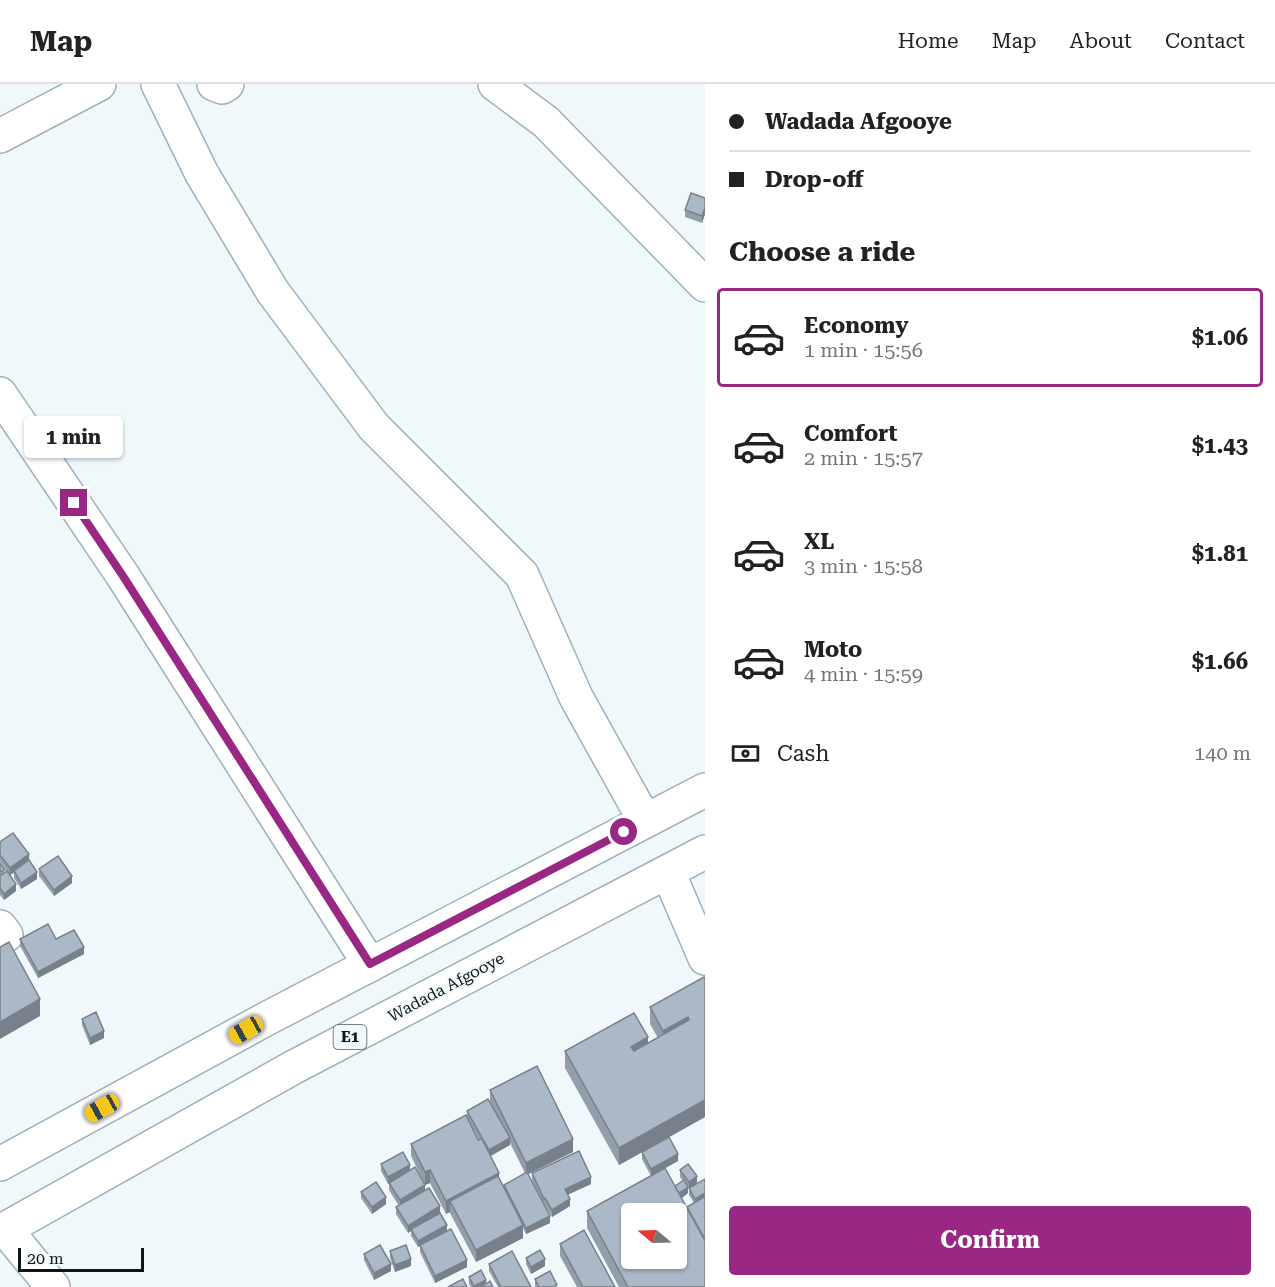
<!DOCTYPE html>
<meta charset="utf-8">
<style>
:root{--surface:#fff;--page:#f6f6f6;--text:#222;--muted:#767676;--line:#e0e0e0;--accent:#992784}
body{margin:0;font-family:"Roboto Serif",serif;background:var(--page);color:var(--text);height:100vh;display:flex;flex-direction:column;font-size:22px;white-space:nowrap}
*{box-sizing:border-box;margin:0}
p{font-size:20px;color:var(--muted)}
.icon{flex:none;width:33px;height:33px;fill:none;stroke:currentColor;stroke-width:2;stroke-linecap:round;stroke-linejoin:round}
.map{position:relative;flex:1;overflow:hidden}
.panel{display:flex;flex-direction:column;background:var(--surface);width:570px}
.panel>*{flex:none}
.banner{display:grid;align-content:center;height:132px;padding:0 24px;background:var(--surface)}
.needle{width:39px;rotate:289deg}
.controls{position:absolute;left:621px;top:1119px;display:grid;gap:12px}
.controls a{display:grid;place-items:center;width:66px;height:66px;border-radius:6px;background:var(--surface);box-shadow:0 2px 4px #0004;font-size:30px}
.scale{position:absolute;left:18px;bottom:15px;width:126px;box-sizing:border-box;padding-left:6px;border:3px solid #0e1518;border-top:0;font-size:16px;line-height:21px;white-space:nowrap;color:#0e1518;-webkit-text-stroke:4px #f0f8fc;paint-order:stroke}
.end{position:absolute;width:27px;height:27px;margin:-14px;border:8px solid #992784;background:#fff;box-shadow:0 0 0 3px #fff}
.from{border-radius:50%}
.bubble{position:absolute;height:42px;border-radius:6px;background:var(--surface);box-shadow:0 2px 4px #0004;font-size:20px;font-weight:700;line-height:42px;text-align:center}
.car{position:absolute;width:18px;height:36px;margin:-18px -9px;border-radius:8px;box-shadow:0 0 4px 2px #0007;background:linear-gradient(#f5c518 24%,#345 0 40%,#f5c518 0 76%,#345 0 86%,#f5c518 0)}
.banner b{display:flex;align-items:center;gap:21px;height:57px;font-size:22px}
.banner b+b{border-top:2px solid var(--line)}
.banner i{width:15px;height:15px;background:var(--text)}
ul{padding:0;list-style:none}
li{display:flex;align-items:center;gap:18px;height:99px;margin:0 12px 9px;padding:0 12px;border:3px solid transparent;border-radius:6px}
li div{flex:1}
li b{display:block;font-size:22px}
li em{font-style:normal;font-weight:700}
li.selected{border-color:var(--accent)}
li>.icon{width:54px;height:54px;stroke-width:1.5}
h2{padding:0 24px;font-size:27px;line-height:72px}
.pay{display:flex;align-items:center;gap:15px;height:66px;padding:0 24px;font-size:22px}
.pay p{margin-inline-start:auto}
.button{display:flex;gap:12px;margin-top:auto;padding:12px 24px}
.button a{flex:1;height:69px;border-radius:6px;background:var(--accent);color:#fff;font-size:24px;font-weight:700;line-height:69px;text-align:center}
header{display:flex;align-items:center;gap:36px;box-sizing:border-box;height:84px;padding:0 30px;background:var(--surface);border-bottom:2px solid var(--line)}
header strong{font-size:28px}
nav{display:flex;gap:33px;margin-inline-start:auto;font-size:21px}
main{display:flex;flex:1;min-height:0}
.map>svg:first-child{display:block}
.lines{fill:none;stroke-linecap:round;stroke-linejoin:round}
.minor-casing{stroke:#9db1ba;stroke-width:36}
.trunk-casing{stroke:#9db1ba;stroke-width:36}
.minor{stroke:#fff;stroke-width:33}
.trunk{stroke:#fff;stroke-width:33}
.wall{fill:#939eab;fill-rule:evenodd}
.shaded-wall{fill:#78818b}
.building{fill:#abb8c7;stroke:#78818b;stroke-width:1.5;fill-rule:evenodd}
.route{stroke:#992784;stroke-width:8}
.labels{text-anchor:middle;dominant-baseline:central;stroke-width:4.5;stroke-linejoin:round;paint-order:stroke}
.shield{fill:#f0f8fc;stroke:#52595c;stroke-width:1.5}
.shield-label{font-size:15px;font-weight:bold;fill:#0e1518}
.street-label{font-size:16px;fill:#0e1518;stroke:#f0f8fc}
</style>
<header>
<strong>Map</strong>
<nav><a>Home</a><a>Map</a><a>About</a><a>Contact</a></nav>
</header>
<main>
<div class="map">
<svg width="705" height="1203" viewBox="0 0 705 1203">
<rect width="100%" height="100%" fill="#f0f8fc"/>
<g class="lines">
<defs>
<g id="minor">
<polyline points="158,0 202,90 273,208 374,343 522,491 576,613 645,737"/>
<polyline points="214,0 222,3 227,0"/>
<polyline points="495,0 546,38 705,201"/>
<polyline points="0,52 99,0"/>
<polyline points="0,310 123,492 370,881"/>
<polyline points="668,788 705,874"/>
<polyline points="0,843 6,851"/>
<polyline points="5,1145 53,1203"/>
</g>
<g id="trunk">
<polyline points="0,1080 266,935 705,706"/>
<polyline points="0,1148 294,983 705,768"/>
</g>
</defs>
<use href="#minor" class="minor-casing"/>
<use href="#trunk" class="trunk-casing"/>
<use href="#minor" class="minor"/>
<use href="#trunk" class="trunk"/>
</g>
<g class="wall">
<polygon points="705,114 705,130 702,139 685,133 685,126"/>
<polygon points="0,758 29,776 37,795 21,805 14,794 14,789 10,791 0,777"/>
<polygon points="0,779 5,789 16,807 4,816 0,811"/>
<polygon points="39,785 72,799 54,812 39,792"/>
<polygon points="20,855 56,855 84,870 38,894 20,862"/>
<polygon points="705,895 705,1033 619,1081 565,984 565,967 648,959 658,954 650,940 650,923"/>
<polygon points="82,935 104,954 90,961 82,941"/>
<path d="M490 1006 573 1068 528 1090 538 1109 532 1096V1089L591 1100 567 1111 570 1122 552 1133 545 1121H544L550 1139 526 1150 523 1144V1154L476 1178 450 1129V1128L446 1130 430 1099 425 1101 411 1072V1060L479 1056 467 1033V1027L490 1018ZM510 1059 525 1089 504 1101V1104L499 1095 490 1072 510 1061Z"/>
<polygon points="642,1068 678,1077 651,1092 642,1075"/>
<polygon points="381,1080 410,1086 440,1129 447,1147 467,1183 435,1199 420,1168 420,1162 418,1163 411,1152 411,1146 408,1149 396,1130 396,1123 399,1122 389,1106 389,1099 388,1100 381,1087"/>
<path d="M680 1086 697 1099 695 1101 705 1095V1203H619L587 1144V1127L675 1102 683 1097 680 1093ZM688 1103 689 1104V1111L694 1119 687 1123 682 1114 688 1109Z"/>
<polygon points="361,1108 386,1120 372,1130 361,1114"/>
<polygon points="560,1160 615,1203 577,1203 560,1172"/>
<polygon points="390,1167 411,1182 395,1188 390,1174"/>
<polygon points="364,1170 391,1187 374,1196 364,1176"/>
<polygon points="526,1174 545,1182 531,1190 526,1180"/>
<polygon points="489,1180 531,1203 498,1203 489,1187"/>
<polygon points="469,1193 486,1200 493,1203 471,1203 469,1200"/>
<polygon points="535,1195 557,1203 535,1203"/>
</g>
<g class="shaded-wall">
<polygon points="705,124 705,130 702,139 702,132"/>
<polygon points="29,770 29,777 10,791 10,784"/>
<polygon points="37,788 37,795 21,805 21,799"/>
<polygon points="72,792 72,799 54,812 54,806"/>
<polygon points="16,800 16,807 4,816 4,810"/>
<polygon points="84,863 84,870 38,894 38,888"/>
<polygon points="40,915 40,932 0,955 0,938"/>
<polygon points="688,933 688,950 663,964 663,947"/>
<polygon points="104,947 104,954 90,961 90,954"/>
<polygon points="648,953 648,970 631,980 631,963"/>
<polygon points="705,1016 705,1033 619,1081 619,1064"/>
<polygon points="510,1054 510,1061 489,1073 489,1066"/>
<polygon points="573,1055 573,1068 526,1091 526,1079"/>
<polygon points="678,1070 678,1077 651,1092 651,1085"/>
<polygon points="410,1081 410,1088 388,1100 388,1093"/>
<polygon points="430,1086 430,1099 425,1101 425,1088"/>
<polygon points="499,1089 499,1101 450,1117 450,1128 446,1130 446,1117"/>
<polygon points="697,1092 697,1099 689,1105 689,1098"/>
<polygon points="591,1093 591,1100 565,1112 565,1105"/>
<polygon points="425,1101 425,1108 400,1123 400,1116"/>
<polygon points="688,1103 688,1109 679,1116 679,1109"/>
<polygon points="705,1109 705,1116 695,1121 695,1115"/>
<polygon points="386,1113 386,1120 372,1130 372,1123"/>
<polygon points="570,1115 570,1122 552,1133 552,1126"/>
<polygon points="440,1122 440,1129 408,1149 408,1142"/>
<polygon points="550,1132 550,1139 526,1150 526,1144"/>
<polygon points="447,1141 447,1147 418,1163 418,1157"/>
<polygon points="523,1141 523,1154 476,1178 476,1166"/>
<polygon points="411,1175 411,1182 395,1188 395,1181"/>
<polygon points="545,1175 545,1182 531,1190 531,1183"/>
<polygon points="467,1176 467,1183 435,1199 435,1192"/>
<polygon points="391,1180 391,1187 374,1196 374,1189"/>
<polygon points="486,1196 486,1203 474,1203 474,1202"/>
</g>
<g class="building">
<polygon points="691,109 705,114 705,124 702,132 685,126"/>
<polygon points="13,749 29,770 10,784 0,771 0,758"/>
<polygon points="58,772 72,792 54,806 39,785"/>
<polygon points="29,776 37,788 21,799 14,787"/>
<polygon points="0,779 5,786 0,788"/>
<polygon points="7,787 16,800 4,810 0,804 0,792"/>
<polygon points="48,840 56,855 74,846 84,863 38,888 20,855"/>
<polygon points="9,858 40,915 0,938 0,863"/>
<polygon points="704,893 705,895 705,1016 619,1064 565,967 634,929 648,953 631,963 634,967 689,936 688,933 663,947 650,923"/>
<polygon points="96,928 104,947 90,954 82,935"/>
<polygon points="537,982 573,1055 526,1079 490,1006"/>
<polygon points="488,1015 510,1054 489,1066 467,1027"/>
<polygon points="466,1031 478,1056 482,1055 499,1089 446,1117 430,1086 425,1088 411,1060"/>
<polygon points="669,1053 678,1070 651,1085 642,1068"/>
<polygon points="579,1067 591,1093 565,1105 570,1115 552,1126 545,1114 544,1115 532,1089"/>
<polygon points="403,1068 410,1081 388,1093 381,1080"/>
<polygon points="688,1080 697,1092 689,1098 680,1086"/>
<polygon points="415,1083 425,1101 400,1116 389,1099"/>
<path d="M665 1084 705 1157V1203H628L587 1127ZM632 1130H676V1174H632Z"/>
<polygon points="527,1088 550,1132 526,1144 504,1101"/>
<polygon points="498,1092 523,1141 476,1166 450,1117"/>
<polygon points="705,1095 705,1109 695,1115 689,1104"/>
<polygon points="684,1096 688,1103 679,1109 675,1102"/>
<polygon points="376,1098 386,1113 372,1123 361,1108"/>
<polygon points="429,1104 440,1122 408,1142 396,1123"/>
<polygon points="704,1113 705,1114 705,1155 687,1123"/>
<polygon points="440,1129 447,1141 418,1157 411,1145"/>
<polygon points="451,1145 467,1176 435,1192 420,1161"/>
<polygon points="584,1146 615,1203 583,1203 560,1160"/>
<polygon points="380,1161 391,1180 374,1189 364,1170"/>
<polygon points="406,1161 411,1175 395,1181 390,1167"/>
<polygon points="540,1166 545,1175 531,1183 526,1174"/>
<polygon points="512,1167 531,1203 501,1203 489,1180"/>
<polygon points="481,1186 486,1196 474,1202 469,1193"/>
<polygon points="550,1187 557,1201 553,1203 539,1203 535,1195"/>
<polygon points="463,1195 467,1203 448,1203"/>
<polygon points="490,1197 493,1203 481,1203"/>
</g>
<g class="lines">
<polyline class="route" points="74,419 123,492 370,880 624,748"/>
</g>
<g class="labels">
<rect class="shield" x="333.5" y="941" width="33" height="24" rx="4.5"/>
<g class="shield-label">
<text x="350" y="953">E1</text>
</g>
<g class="street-label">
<text transform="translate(446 903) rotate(-28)">Wadada Afgooye</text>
</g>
</g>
</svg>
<div class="controls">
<a><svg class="needle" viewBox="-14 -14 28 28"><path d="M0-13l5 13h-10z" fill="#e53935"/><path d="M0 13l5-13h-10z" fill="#767676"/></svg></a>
</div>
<div class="scale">20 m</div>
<i class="end from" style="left:624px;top:748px"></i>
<i class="end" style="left:74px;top:419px"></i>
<div class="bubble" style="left:24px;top:332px;width:99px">1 min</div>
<i class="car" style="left:246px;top:946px;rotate:241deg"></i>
<i class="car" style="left:102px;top:1024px;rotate:241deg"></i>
</div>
<section class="panel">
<div class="banner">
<b><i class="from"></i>Wadada Afgooye</b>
<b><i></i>Drop-off</b>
</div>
<h2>Choose a ride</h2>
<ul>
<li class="selected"><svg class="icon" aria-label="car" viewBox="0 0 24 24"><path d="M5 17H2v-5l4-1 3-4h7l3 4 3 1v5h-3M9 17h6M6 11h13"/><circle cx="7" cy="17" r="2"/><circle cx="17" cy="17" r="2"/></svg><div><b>Economy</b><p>1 min · 15:56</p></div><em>$1.06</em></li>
<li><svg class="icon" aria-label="car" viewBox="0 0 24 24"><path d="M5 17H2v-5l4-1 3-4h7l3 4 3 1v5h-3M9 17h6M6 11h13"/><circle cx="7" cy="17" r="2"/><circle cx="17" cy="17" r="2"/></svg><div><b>Comfort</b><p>2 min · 15:57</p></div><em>$1.43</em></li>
<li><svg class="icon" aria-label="car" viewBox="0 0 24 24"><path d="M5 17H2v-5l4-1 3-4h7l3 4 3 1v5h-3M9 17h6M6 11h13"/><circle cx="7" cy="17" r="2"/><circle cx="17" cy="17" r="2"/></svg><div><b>XL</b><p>3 min · 15:58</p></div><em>$1.81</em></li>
<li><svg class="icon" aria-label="car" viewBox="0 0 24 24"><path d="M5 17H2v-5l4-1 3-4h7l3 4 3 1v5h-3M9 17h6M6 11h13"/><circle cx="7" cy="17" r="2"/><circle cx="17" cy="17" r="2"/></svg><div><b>Moto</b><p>4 min · 15:59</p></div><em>$1.66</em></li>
</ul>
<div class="pay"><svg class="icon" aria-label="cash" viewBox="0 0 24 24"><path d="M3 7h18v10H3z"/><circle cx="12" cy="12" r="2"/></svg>Cash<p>140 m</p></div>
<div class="button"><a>Confirm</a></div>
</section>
</main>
